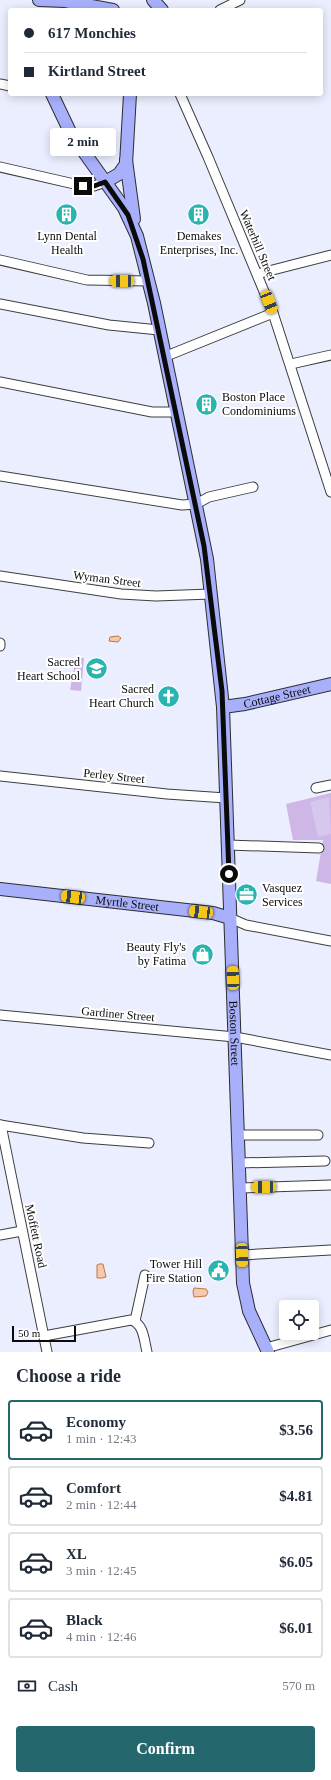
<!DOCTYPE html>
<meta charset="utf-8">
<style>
:root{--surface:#fff;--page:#f2f2f3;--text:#1f2937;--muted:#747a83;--line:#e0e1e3;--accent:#24686d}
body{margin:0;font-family:Georgia,serif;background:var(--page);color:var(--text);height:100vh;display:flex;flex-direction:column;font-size:15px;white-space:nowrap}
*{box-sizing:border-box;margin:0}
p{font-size:13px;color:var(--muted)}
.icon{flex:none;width:22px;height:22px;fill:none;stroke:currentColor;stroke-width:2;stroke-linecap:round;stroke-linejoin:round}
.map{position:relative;height:1352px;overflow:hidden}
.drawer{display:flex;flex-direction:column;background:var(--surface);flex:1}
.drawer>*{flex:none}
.hud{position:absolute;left:8px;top:8px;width:315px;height:88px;border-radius:4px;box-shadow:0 2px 10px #0003;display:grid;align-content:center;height:88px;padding:0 16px;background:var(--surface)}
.buttons{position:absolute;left:279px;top:1300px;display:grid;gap:8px}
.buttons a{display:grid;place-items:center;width:40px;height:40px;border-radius:4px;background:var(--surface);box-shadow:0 2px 10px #0003;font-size:20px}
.scale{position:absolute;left:12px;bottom:10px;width:64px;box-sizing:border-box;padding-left:4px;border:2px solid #0b0b0b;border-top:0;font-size:11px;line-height:14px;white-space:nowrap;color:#0b0b0b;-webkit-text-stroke:3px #fff;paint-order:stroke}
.end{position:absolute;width:18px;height:18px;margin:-9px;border:5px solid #0b0b0b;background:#fff;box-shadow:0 0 0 2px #fff}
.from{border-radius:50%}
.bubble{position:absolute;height:28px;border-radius:4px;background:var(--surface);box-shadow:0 2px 10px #0003;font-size:13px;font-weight:600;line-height:28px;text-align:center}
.car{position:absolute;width:12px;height:24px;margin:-12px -6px;border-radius:5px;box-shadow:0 0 3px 1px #0007;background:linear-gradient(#f5c518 24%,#345 0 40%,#f5c518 0 76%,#345 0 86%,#f5c518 0)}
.hud b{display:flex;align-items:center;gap:14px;height:38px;font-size:15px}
.hud b+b{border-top:1px solid var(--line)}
.hud i{width:10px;height:10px;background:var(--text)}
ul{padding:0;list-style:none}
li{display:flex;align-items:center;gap:12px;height:60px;margin:0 8px 6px;padding:0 8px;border:2px solid var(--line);border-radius:4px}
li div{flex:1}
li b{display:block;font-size:15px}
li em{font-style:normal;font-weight:600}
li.selected{border-color:var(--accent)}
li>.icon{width:36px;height:36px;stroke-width:1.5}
h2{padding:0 16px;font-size:18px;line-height:48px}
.pay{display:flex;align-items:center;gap:10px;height:44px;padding:0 16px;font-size:15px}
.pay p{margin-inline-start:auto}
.action{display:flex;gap:8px;margin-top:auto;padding:8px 16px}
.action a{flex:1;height:46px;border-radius:4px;background:var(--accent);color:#fff;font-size:16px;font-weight:600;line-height:46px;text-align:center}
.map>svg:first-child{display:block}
.green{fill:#ceb6e6}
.pitch{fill:#d5c7ee}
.water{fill:#f3cab1;stroke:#c7743b}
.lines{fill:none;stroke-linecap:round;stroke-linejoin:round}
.street-casing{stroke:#3e3e3e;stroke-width:11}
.secondary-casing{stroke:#2d2d2d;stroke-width:14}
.street{stroke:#fff;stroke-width:9}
.secondary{stroke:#a8b0fc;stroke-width:12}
.route{stroke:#0b0b0b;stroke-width:5}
.labels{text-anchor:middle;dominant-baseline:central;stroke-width:4;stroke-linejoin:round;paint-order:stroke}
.poi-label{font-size:12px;fill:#0b0b0b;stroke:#fff;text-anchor:end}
.street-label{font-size:12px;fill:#0b0b0b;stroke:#fff}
</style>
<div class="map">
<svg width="331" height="1352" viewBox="0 0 331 1352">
<rect width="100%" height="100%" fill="#eaeefe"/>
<g class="green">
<polygon points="76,658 84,658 81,691 70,690"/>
<polygon points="331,793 331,884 316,881 323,840 293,840 286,804"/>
</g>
<polygon class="pitch" points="329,797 331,834 318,837 310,802"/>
<g class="water">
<polygon points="118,636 121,638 118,642 109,641 110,637"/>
<polygon points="99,1264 103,1264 106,1277 102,1278 97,1278 97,1265"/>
<polygon points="194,1288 206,1289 208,1292 206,1296 194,1297 193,1292"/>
</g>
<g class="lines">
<defs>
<g id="street">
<polyline points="220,10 240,0"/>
<polyline points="0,84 10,86"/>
<polyline points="180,94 208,157 273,313 331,492"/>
<polyline points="0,167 83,186 94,186 105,182"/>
<polyline points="0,260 87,280 149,281"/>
<polyline points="257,274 331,255"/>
<polyline points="0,304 109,325 159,330"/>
<polyline points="164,357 273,313"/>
<polyline points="291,364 331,355"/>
<polyline points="0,382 152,412 175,412"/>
<polyline points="0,476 182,505 196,504 209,497 253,487"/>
<polyline points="0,576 121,594 156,596 211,594"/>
<polyline points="0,646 0,643"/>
<polyline points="0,776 167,794 226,798"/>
<polyline points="316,788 331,785"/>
<polyline points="228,845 319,848"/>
<polyline points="230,918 246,925 331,941"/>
<polyline points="0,1015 235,1037 331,1055"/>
<polyline points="0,1125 83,1138 149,1143"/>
<polyline points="1,1125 47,1352"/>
<polyline points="238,1135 318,1135"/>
<polyline points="239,1163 325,1161"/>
<polyline points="240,1188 331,1185"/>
<polyline points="0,1235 22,1231"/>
<polyline points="242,1255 331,1250"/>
<polyline points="135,1321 145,1275"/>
<path d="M44 1336 131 1320C144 1324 144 1340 147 1352"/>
<polyline points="266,1348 331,1330"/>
</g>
<g id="secondary">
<polyline points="39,0 65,1 113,10"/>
<polyline points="153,0 162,10"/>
<path id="s1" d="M52 94 71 134 124 208 137 236 154 303 207 559 223 707 243 1283 249 1311 268 1352"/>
<polyline points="126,160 134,219"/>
<polyline points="105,182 119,174 126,164 130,94"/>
<path id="s2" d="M223 707 245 704 331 684"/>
<path id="s3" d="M0 889 213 913 230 918"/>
</g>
</defs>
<use href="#street" class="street-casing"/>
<use href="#secondary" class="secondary-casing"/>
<use href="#street" class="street"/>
<use href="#secondary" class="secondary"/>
</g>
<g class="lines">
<polyline class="route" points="83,186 94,186 105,182 128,215 143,259 204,546 222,691 229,874"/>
</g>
<defs>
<symbol id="building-disc" viewBox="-11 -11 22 22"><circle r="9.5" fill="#29b5af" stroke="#fff"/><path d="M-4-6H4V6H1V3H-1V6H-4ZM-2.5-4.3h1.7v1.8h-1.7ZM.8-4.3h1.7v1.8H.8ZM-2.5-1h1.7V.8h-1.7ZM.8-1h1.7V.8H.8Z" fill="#fff"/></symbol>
<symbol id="school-disc" viewBox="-11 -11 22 22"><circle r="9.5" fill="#29b5af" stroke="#fff"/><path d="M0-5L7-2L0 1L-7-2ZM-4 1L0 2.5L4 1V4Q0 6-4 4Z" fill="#fff"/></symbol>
<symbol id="church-disc" viewBox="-11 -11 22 22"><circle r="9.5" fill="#29b5af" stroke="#fff"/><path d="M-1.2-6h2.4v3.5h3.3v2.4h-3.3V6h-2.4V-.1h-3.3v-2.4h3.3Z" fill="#fff"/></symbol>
<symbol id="office-disc" viewBox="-11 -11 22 22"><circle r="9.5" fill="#29b5af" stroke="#fff"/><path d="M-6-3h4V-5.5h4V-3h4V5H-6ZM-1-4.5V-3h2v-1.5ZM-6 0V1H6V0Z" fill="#fff"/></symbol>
<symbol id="shop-disc" viewBox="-11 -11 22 22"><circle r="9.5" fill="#29b5af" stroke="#fff"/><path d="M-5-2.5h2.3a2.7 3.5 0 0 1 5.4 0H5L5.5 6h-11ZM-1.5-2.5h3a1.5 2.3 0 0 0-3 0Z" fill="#fff"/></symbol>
<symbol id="civic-disc" viewBox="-11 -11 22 22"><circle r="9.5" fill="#29b5af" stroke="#fff"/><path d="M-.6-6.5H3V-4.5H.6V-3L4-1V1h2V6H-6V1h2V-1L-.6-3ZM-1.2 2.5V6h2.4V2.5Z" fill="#fff"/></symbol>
</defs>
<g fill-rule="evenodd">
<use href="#building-disc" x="54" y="202" width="25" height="25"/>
<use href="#building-disc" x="186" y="202" width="25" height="25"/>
<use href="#building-disc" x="194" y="392" width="25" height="25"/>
<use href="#school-disc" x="84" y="656" width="25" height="25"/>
<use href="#church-disc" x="156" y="684" width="25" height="25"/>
<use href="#office-disc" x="234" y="882" width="25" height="25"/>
<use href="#shop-disc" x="190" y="942" width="25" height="25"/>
<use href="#civic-disc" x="206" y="1258" width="25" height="25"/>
</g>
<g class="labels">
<g class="poi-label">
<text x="67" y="236" text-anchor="middle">Lynn Dental<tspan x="67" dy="14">Health</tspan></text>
<text x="199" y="236" text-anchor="middle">Demakes<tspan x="199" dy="14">Enterprises, Inc.</tspan></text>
<text x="222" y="397" text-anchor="start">Boston Place<tspan x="222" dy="14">Condominiums</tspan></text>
<text x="80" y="662">Sacred<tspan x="80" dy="14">Heart School</tspan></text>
<text x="154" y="689">Sacred<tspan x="154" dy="14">Heart Church</tspan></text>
<text x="262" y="888" text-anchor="start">Vasquez<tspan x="262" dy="14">Services</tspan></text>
<text x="186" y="947">Beauty Fly's<tspan x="186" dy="14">by Fatima</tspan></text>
<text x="202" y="1264">Tower Hill<tspan x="202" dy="14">Fire Station</tspan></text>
</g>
<g class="street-label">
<text transform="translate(258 245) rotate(67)">Waterhill Street</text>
<text transform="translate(107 579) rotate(7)">Wyman Street</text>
<text stroke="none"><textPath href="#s2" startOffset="55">Cottage Street</textPath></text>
<text transform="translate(114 776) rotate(6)">Perley Street</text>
<text stroke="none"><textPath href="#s3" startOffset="128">Myrtle Street</textPath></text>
<text transform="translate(118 1014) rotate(5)">Gardiner Street</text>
<text stroke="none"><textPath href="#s1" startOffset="972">Boston Street</textPath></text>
<text transform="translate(36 1236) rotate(78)">Moffett Road</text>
</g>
</g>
</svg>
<div class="buttons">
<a><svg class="icon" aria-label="locate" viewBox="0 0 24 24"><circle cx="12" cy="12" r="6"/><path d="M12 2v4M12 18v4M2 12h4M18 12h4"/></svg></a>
</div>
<div class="scale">50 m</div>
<i class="end from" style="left:229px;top:874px"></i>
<i class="end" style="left:83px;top:186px"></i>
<div class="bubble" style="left:50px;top:128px;width:66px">2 min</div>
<i class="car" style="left:122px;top:281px;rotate:271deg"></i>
<i class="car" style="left:269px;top:302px;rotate:158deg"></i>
<i class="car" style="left:73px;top:897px;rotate:277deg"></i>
<i class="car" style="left:201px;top:912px;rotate:277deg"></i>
<i class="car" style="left:233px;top:978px;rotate:358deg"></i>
<i class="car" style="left:264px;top:1187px;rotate:269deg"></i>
<i class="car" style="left:242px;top:1255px;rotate:178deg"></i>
<div class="hud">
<b><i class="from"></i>617 Monchies</b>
<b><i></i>Kirtland Street</b>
</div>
</div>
<section class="drawer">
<h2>Choose a ride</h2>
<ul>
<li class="selected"><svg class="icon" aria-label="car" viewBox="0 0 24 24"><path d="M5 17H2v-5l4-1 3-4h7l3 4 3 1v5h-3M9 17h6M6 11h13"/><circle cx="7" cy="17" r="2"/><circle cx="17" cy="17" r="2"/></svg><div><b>Economy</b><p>1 min · 12:43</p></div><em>$3.56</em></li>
<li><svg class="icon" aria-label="car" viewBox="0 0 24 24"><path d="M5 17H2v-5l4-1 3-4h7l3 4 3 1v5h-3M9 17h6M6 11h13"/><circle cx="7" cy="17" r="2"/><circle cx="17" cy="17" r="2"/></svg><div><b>Comfort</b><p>2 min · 12:44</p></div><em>$4.81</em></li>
<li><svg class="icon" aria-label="car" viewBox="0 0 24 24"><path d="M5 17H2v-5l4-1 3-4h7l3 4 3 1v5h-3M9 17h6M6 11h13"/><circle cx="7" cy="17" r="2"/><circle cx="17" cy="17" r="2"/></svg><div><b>XL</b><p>3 min · 12:45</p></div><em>$6.05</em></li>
<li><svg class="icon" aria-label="car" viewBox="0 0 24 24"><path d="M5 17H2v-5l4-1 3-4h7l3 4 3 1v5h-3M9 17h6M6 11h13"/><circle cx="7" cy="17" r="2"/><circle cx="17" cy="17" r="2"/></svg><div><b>Black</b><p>4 min · 12:46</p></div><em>$6.01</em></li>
</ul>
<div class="pay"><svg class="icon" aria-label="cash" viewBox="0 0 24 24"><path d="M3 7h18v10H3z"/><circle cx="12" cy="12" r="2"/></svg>Cash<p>570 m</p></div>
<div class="action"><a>Confirm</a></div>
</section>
